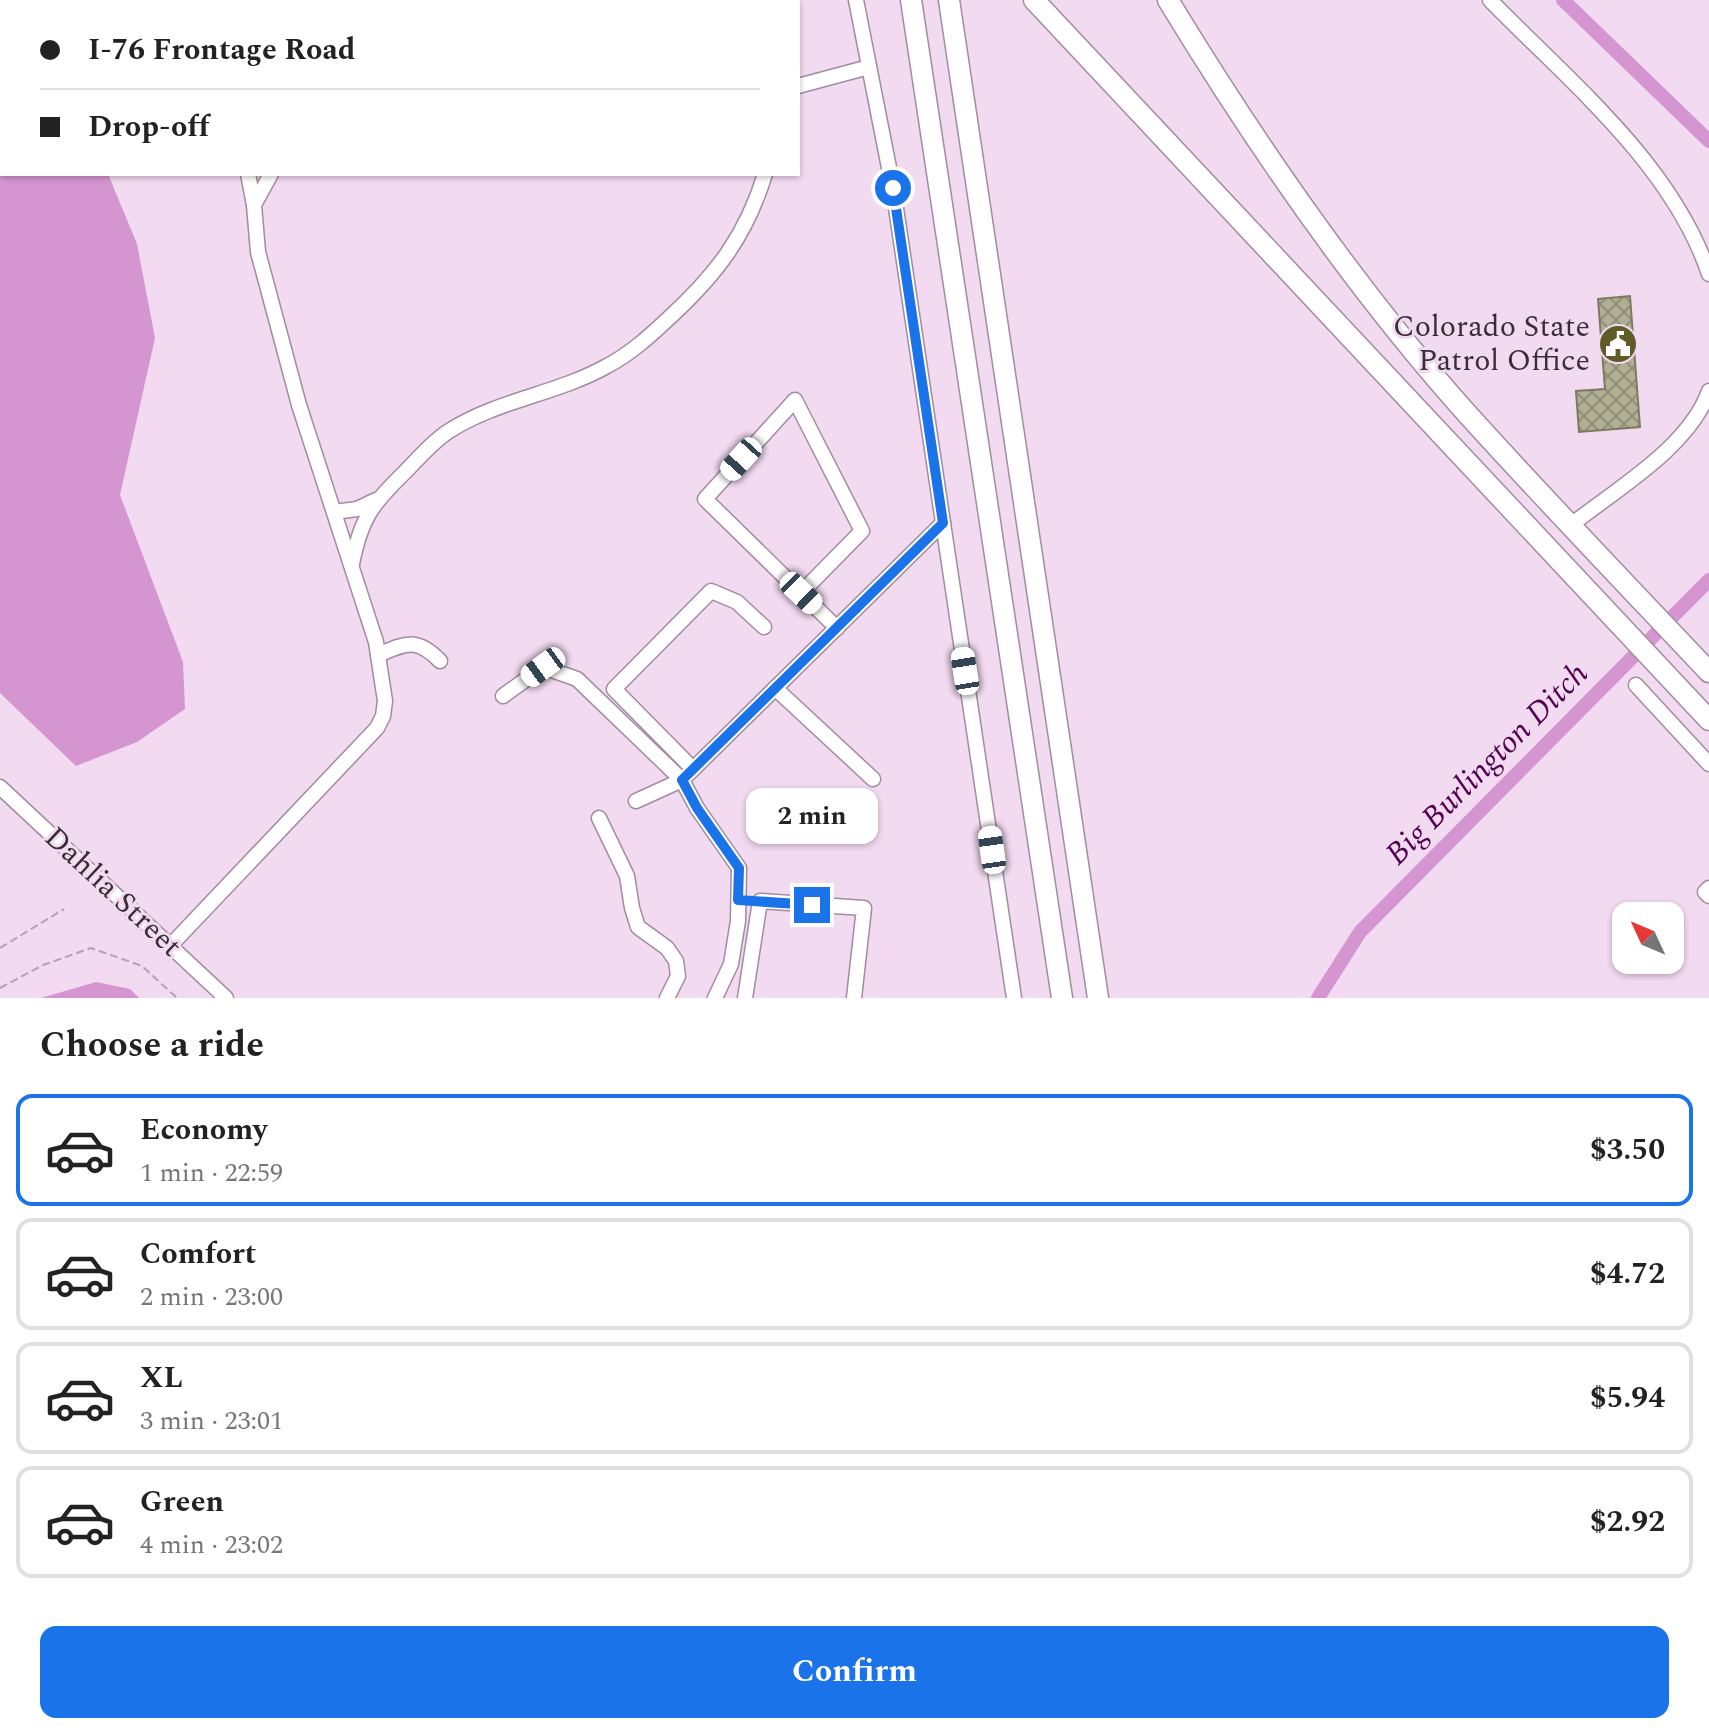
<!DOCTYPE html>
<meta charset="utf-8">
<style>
:root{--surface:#fff;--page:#f6f6f6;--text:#222;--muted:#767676;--line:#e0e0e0;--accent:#1a73e8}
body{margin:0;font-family:Spectral,serif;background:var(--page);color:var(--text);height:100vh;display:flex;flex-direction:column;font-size:30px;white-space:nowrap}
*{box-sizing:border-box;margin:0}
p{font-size:26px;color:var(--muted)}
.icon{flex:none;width:44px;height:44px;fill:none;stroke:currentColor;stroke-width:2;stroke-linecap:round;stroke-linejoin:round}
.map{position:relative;height:998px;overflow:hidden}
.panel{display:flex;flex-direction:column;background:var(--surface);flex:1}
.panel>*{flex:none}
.banner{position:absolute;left:0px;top:0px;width:800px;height:176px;box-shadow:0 2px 6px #0004;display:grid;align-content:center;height:176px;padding:0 40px;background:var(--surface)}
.needle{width:52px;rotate:314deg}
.fabs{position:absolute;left:1612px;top:902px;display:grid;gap:16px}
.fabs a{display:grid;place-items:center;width:72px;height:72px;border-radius:16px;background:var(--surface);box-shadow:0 2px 6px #0004;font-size:40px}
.end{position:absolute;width:36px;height:36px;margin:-18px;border:10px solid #1a73e8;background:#fff;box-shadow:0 0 0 4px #fff}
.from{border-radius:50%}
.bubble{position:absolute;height:56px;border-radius:16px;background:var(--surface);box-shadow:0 2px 6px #0004;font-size:26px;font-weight:700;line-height:56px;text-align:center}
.car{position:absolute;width:24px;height:48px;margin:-24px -12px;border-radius:10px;box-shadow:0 0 6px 2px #0007;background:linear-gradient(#fff 24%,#345 0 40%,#fff 0 76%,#345 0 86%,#fff 0)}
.banner b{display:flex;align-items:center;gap:28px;height:76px;font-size:30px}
.banner b+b{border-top:2px solid var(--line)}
.banner i{width:20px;height:20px;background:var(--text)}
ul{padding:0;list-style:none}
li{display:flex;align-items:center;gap:24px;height:112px;margin:0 16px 12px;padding:0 24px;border:4px solid var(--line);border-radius:16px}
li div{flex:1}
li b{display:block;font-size:30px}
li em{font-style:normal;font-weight:700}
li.on{border-color:var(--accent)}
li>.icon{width:72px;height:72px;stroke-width:1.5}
h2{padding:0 40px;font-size:36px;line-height:96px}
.primary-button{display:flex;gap:16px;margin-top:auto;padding:16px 40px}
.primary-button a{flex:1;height:92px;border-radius:16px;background:var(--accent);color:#fff;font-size:32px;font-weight:700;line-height:92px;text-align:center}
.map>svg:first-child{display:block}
.water{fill:#d595d1}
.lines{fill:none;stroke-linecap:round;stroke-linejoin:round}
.canal{stroke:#d595d1;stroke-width:14}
.building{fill:url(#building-cross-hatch);stroke:#7c7b61;stroke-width:2}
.minor-casing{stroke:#a28ca0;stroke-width:17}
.highway-casing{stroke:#a28ca0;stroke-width:23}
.path{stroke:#b4a1b2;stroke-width:2;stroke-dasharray:8 4;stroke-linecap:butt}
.minor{stroke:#fff;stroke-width:14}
.highway{stroke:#fff;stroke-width:20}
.route{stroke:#1a73e8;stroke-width:10}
.labels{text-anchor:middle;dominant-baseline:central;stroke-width:6;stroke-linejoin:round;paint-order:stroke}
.poi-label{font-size:30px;fill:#372e36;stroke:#f2daf0;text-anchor:end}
.street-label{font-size:30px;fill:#372e36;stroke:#f2daf0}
.water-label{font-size:32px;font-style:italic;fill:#530152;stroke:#f2daf0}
</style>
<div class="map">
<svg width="1709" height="998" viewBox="0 0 1709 998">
<defs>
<pattern id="building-cross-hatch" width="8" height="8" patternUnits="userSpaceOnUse" patternTransform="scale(2)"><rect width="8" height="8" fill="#b0af93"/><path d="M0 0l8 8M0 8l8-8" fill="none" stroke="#908f79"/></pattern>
</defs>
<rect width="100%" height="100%" fill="#f2daf0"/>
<g class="water">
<polygon points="0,29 2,174 108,174 137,244 155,338 120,495 183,662 185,709 137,742 76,766 0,693"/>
<polygon points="96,982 130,989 139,998 41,998"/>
</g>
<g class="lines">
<g class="canal">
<polyline points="1563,0 1709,141"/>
<polyline points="1318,998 1360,932 1709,580"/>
</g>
</g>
<polygon class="building" points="1630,296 1640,427 1579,432 1576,391 1605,389 1598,299"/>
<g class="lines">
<defs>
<g id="minor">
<polyline points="856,0 893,188 1014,998"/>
<path d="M1490 0C1569 81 1672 164 1709 274"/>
<polyline points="207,2 207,0"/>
<polyline points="309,2 311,0"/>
<polyline points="798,86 869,67"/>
<polyline points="248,174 254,205"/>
<polyline points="334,512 357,509 376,500"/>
<path d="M1571 525C1618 488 1689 447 1709 391"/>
<path d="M352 564C361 518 372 504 405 472 419 458 433 441 449 431 497 400 557 394 607 366 630 354 650 336 669 318 716 275 746 236 765 174"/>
<polyline points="801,593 705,499 795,400 862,531 801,593 837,628"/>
<path d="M378 655C406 643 417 637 440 661"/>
<polyline points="1636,685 1709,764"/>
<polyline points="775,688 873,779"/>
<polyline points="503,696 543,667 577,679 682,780 636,801"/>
<polyline points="693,769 614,689 711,591 737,602 764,627"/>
<polyline points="0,787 226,998"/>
<polyline points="599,818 627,876 632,908 638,927 667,948 676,961 678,976 667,998"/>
<polyline points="1709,888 1705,892 1709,896"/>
<polyline points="171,945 377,728 383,716 385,701 376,642 299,405 258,252 254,205 271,174"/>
<polyline points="715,998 731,964 738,921 739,868 697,808 682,780 943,523"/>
<polyline points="745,998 760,901 864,908 854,998"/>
</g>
<g id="highway">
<polyline points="911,0 1062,998"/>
<polyline points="949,0 1098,998"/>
<polyline points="1034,0 1709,720"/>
<path d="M1168 0C1255 143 1350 282 1461 407 1542 497 1626 584 1709 672"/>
</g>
</defs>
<use href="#minor" class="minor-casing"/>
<use href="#highway" class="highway-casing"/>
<g class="path">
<polyline points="0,948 64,909"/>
<polyline points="0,988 43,965 91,948 142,966 177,998"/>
</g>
<use href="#minor" class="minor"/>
<use href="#highway" class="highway"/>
</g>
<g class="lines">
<polyline class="route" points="812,905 738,900 739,868 697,808 682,780 943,523 893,188"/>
</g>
<defs>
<symbol id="civic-disc" viewBox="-11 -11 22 22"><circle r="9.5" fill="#5f5c29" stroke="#f2daf0"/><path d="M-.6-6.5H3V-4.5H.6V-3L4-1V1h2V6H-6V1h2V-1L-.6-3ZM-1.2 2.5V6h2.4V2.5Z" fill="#fff"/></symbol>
</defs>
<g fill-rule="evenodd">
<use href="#civic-disc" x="1596" y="322" width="44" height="44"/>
</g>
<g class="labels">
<g class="poi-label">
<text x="1590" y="327">Colorado State<tspan x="1590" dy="34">Patrol Office</tspan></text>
</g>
<g class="street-label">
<text transform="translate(113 892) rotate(43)">Dahlia Street</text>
</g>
<g class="water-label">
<text transform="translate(1487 764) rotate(-45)">Big Burlington Ditch</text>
</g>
</g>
</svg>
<div class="fabs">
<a><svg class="needle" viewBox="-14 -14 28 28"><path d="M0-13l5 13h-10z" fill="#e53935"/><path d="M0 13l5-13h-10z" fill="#767676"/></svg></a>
</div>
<i class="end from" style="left:893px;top:188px"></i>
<i class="end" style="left:812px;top:905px"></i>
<div class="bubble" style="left:746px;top:788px;width:132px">2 min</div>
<i class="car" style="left:741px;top:459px;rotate:222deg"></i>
<i class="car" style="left:801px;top:593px;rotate:134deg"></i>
<i class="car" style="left:543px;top:667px;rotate:234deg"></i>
<i class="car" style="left:965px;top:671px;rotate:351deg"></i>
<i class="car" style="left:992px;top:850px;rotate:352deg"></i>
<div class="banner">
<b><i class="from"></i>I-76 Frontage Road</b>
<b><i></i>Drop-off</b>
</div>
</div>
<section class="panel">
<h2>Choose a ride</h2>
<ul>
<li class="on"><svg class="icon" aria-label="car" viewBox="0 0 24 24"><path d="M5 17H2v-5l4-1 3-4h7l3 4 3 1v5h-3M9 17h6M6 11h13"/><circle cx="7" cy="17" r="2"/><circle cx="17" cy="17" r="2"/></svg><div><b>Economy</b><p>1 min · 22:59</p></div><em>$3.50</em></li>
<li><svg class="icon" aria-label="car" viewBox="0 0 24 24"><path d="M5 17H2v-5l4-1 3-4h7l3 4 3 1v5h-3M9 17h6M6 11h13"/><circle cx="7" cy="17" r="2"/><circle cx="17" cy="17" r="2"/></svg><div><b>Comfort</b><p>2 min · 23:00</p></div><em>$4.72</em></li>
<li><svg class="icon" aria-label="car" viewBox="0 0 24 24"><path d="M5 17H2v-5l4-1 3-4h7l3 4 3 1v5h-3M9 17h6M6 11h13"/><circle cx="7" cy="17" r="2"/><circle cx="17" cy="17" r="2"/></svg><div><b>XL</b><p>3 min · 23:01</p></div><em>$5.94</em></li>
<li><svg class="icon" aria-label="car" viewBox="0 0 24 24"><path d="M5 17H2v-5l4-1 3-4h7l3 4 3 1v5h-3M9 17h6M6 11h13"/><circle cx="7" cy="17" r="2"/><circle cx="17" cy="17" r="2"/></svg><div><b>Green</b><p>4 min · 23:02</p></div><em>$2.92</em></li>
</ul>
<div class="primary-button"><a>Confirm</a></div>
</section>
